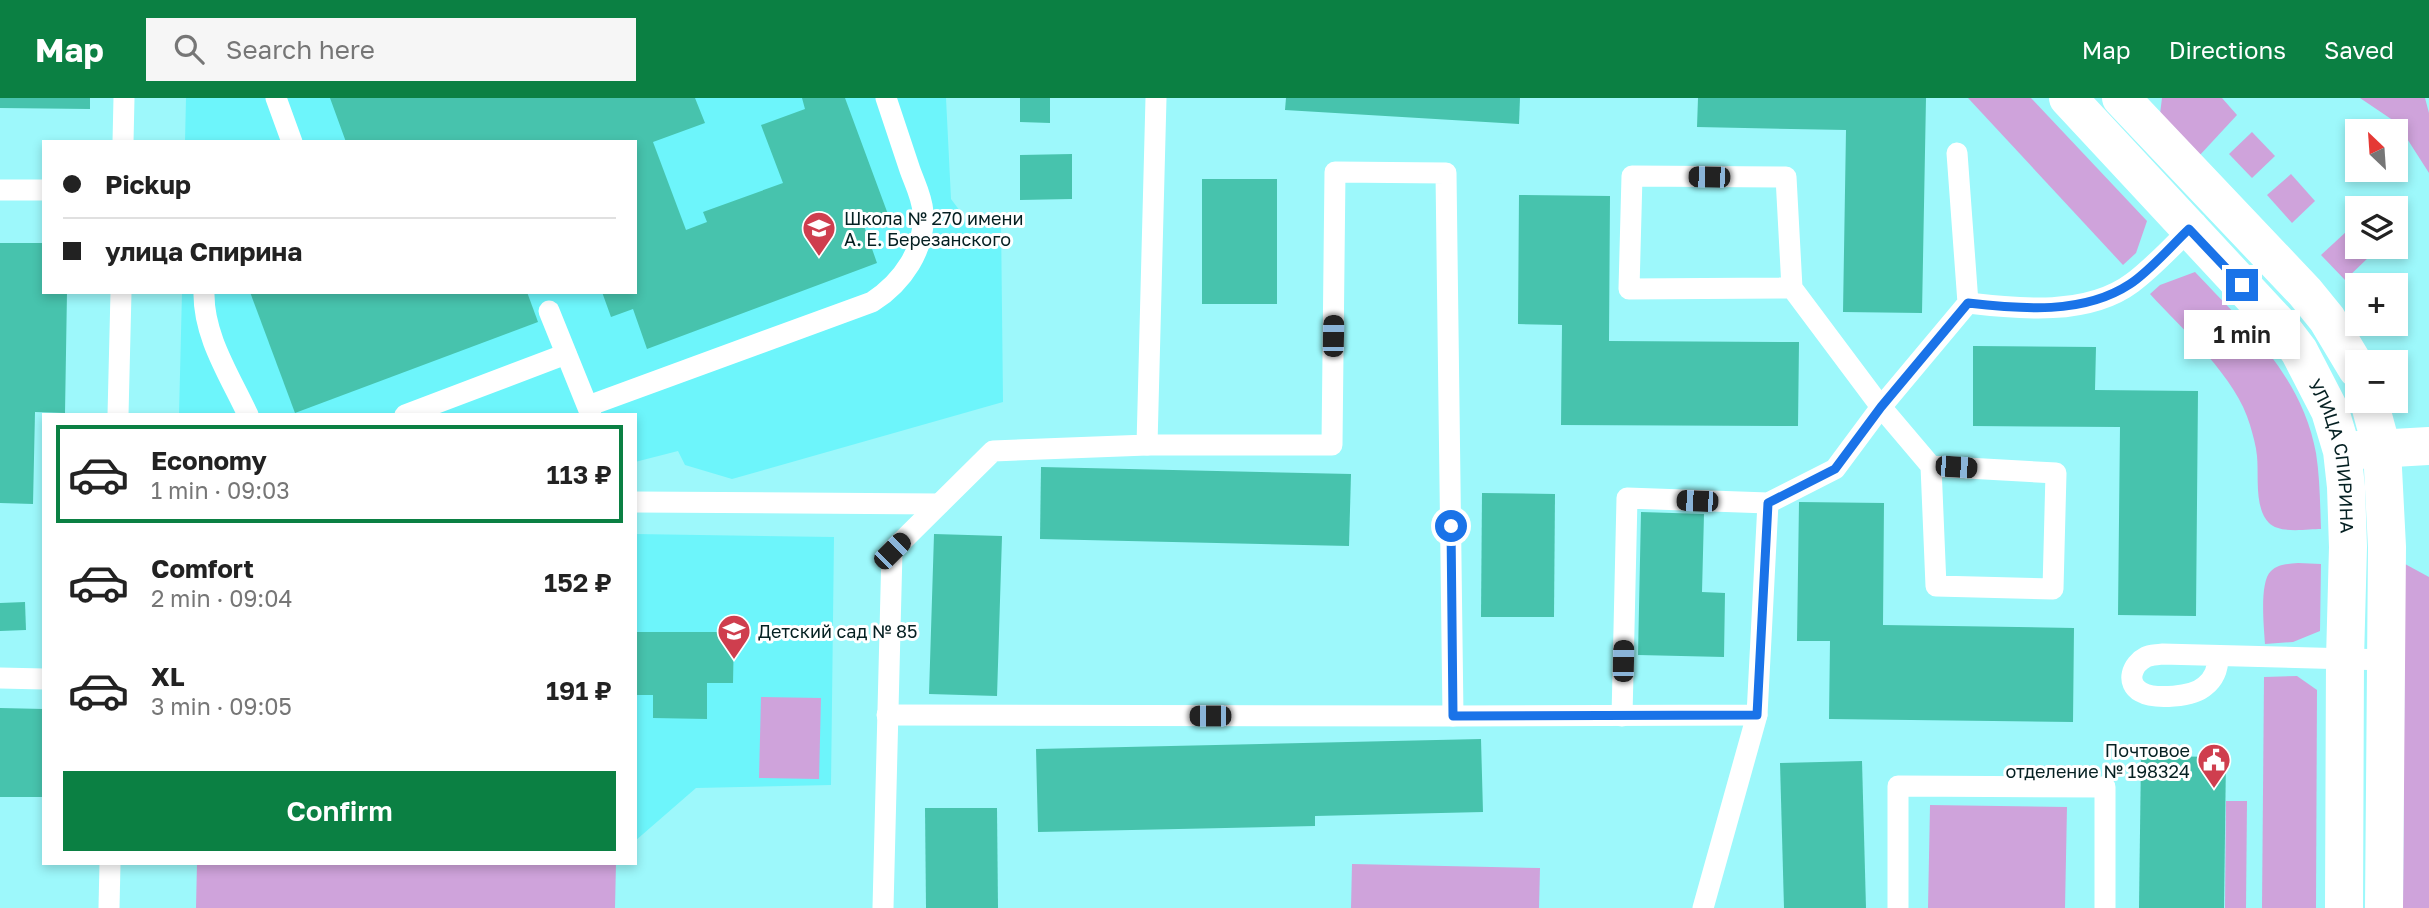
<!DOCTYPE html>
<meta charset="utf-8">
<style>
:root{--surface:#fff;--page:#f6f6f6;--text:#222;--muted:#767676;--line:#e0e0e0;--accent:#0b8043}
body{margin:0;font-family:"Golos Text",sans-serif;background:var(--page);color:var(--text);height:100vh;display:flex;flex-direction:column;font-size:26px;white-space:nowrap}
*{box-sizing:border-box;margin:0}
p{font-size:23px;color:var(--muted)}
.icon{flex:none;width:38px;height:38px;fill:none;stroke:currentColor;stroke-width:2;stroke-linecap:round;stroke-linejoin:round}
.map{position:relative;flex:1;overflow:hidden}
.panel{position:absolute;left:42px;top:315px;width:595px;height:452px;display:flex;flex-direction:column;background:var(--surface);border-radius:0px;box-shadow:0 4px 10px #0003}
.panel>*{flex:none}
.banner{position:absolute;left:42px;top:42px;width:595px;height:154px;border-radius:0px;box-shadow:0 4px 10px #0003;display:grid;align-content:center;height:154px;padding:0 21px;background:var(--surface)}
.needle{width:46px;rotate:335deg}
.fabs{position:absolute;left:2345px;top:21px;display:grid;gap:14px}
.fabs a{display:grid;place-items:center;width:63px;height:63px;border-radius:0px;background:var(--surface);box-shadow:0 4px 10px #0003;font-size:35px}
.end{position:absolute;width:32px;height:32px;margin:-16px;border:9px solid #1a73e8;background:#fff;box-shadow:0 0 0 4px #fff}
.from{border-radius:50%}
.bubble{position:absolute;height:49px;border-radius:0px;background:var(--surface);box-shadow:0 4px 10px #0003;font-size:23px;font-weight:600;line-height:49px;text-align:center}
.car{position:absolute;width:21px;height:42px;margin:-21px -10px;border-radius:9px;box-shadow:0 0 5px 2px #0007;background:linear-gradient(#222 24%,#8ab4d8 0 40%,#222 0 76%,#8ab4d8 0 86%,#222 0)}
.banner b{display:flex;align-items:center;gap:24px;height:66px;font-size:26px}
.banner b+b{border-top:2px solid var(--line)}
.banner i{width:18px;height:18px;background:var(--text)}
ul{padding:12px 0 0;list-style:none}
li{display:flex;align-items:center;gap:21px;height:98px;margin:0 14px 10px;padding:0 7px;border:4px solid transparent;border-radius:0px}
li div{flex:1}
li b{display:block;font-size:26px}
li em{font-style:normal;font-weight:600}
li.selected{border-color:var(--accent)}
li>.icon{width:63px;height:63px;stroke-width:1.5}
.cta{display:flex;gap:14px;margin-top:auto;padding:14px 21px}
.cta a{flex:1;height:80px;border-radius:0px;background:var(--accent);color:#fff;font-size:28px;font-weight:600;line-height:80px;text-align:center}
header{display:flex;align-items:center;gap:42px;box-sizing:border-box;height:98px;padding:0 35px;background:var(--accent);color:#fff}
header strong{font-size:33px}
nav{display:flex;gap:38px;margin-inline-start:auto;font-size:24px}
.search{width:490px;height:63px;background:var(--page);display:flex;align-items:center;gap:18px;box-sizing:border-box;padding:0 24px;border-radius:0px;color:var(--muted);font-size:26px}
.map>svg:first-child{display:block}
.built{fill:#6df5fb}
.green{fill:#cfa3db}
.building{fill:#47c3ad}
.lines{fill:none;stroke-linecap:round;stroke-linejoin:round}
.service{stroke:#fff;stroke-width:21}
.minor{stroke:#fff;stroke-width:38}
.route{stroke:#1a73e8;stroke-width:9}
.labels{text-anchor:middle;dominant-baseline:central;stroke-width:6;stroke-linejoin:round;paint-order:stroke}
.poi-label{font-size:18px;fill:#052022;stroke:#fff;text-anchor:start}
.street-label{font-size:18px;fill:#052022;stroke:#fff}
</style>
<header>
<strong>Map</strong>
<div class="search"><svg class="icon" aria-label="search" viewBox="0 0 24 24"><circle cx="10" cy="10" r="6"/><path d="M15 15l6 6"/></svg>Search here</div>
<nav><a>Map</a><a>Directions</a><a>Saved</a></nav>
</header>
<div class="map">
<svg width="2429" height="810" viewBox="0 0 2429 810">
<rect width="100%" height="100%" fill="#9df8fb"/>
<g class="built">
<polygon points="186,0 946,0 951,101 969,125 1001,122 1003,304 732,381 685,367 678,353 635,364 635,317 179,317 182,194 635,194 635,44 185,44"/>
<polygon points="635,436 834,439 831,687 696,690 635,743"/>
</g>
<g class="green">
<polygon points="1968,0 2031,0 2147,123 2136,155 2123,167"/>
<polygon points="2162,0 2222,0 2237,17 2199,58 2160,16"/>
<polygon points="2360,0 2425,0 2429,15 2429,75 2397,25"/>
<polygon points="2252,34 2275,58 2252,80 2229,56"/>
<polygon points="2291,76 2315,103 2292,125 2267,97"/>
<polygon points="2347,133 2357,144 2357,149 2362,149 2370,158 2345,182 2321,157"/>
<path d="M2195 174C2246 228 2302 278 2316 355 2320 380 2320 406 2321 431 2307 431 2280 436 2269 425 2254 410 2259 378 2257 358 2256 348 2253 337 2250 327 2237 280 2183 232 2150 196L2160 187Z"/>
<path d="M2298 465 2321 466 2320 533 2293 544 2265 546C2264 529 2259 484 2271 473 2278 466 2288 466 2298 465Z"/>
<polygon points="2405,466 2429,479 2429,810 2403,810"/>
<polygon points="2297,578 2317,592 2316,810 2262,810 2264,579"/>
<polygon points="761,599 821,600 819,681 759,680"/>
<polygon points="2226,703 2247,703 2246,810 2225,810"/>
<polygon points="1930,707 2067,709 2065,810 1928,810"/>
<polygon points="197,765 616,765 615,810 196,810"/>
<polygon points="1352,766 1540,770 1539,810 1351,810"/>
</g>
<g class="building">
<polygon points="0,0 90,0 90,11 0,10"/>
<polygon points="330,0 695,0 705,25 653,44 686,132 707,124 703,114 783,85 761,27 805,11 802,0 845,0 889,119 864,128 877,165 647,251 633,211 611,219 602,194 635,194 635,44 346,44"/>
<polygon points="1020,0 1050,0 1050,25 1020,24"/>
<polygon points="1286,0 1520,0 1519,26 1285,12"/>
<polygon points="1698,0 1926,0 1922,215 1843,214 1846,32 1697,29"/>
<polygon points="1072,56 1072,101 1020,102 1020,57"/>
<rect x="1202" y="81" width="75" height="125"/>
<polygon points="1519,97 1610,98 1609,243 1799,244 1798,328 1561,327 1562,227 1518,226"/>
<polygon points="0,145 44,145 44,194 67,194 65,315 35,314 33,406 0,405"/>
<polygon points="250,194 527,194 538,224 295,315"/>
<polygon points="1973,248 2096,249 2095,292 2198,293 2196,518 2118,517 2120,329 1973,328"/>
<polygon points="1041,369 1351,376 1349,448 1040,441"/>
<polygon points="1482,395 1555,396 1554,519 1481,519"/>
<polygon points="1799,404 1884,405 1883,527 2074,530 2073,624 1829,621 1830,543 1797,543"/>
<polygon points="1641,414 1704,416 1702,494 1725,495 1724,559 1638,557"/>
<polygon points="934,436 1002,438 997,598 929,596"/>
<polygon points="25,504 26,532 0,533 0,505"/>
<polygon points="635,534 734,534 733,585 707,585 707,621 653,620 653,597 635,597"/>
<polygon points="0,610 44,611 44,699 0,699"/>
<polygon points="1481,641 1483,714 1315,718 1315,728 1038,734 1036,651"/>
<polygon points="2141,658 2226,659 2224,810 2139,810"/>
<polygon points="1862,663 1866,810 1784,810 1780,665"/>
<polygon points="925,710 997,710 998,810 926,810"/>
</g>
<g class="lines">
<g class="service">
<polyline points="276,0 292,44"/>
<polyline points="123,44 124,0"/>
<polyline points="0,92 44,92"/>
<polyline points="1792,190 1629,191 1632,78 1786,79 1792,190 1881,309 1931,368 1936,488 2053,491 2056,375 1931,368"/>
<path d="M204 194C203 238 230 278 248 317"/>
<path d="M1968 205C2019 211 2088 218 2132 185 2155 168 2175 145 2196 125"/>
<polyline points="549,213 591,317"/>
<path d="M588 308 872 204C902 185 926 151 923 114 922 99 915 86 910 72 902 48 894 24 886 0"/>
<polyline points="118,317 121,194"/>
<polyline points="405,317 566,256"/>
<polyline points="635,404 939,406"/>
<path d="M2218 559C2218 570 2214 581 2205 588 2193 599 2155 602 2141 594 2125 585 2132 566 2146 559 2150 557 2157 557 2162 556L2387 562"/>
<polyline points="0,580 44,581"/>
<polyline points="887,617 1453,618 1446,75 1335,74 1332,347 1147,347"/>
<polyline points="1453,618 1757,617 1768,405"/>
<polyline points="1622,618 1627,400 1768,405 1835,371 1881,309 1968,205 1957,55"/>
<polyline points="109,810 110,765"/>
<polyline points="883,810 892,453 993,353 1147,347 1156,0"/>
<polyline points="1703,810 1757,617"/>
<polyline points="1898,810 1898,688 2105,689 2105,810"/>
</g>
<g class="minor">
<path id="s1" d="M2068 0 2280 228 2299 253 2330 313 2342 353 2346 389 2348 449 2345 561 2344 810"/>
<polyline points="2121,0 2305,194 2327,221 2357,271"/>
<polyline points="2369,303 2382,351 2387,449 2384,810"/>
<polyline points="2358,352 2429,348"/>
</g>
</g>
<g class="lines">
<path class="route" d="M1451 428 1453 618 1757 617 1768 405 1835 371 1881 309 1968 205C2021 211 2083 217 2130 186 2149 174 2172 147 2189 131L2242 187"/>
</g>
<defs>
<symbol id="school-pin" viewBox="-11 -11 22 30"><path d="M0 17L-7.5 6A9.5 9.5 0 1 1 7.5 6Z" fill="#cf3e4e" stroke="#fff"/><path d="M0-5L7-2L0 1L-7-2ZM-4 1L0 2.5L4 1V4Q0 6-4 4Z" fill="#fff"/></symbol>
<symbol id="civic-pin" viewBox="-11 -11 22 30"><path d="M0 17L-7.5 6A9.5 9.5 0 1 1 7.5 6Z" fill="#cf3e4e" stroke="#fff"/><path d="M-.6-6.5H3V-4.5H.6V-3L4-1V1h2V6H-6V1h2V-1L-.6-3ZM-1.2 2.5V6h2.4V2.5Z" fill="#fff"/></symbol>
</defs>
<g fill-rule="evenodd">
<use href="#school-pin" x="800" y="111" width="38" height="52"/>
<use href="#school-pin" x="715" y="514" width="38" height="52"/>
<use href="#civic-pin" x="2195" y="643" width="38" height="52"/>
</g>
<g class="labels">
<g class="poi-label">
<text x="844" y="120">Школа № 270 имени<tspan x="844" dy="21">А. Е. Березанского</tspan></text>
<text x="758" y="533">Детский сад № 85</text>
<text x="2190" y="652" text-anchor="end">Почтовое<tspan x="2190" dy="21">отделение № 198324</tspan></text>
</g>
<g class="street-label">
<text stroke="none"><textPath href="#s1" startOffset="455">УЛИЦА СПИРИНА</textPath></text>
</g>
</g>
</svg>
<div class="fabs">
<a><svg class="needle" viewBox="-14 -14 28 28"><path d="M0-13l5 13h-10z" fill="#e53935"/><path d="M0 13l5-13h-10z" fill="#767676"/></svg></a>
<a><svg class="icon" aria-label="layers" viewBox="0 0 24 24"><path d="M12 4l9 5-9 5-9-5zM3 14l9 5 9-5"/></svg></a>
<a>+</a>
<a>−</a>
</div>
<i class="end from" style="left:1451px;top:428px"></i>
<i class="end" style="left:2242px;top:187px"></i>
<div class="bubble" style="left:2184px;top:212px;width:116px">1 min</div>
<i class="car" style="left:1709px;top:79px;rotate:271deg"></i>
<i class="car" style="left:1333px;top:238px;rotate:1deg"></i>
<i class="car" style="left:1956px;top:369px;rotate:94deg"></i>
<i class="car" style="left:1697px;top:403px;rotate:272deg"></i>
<i class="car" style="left:892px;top:453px;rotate:45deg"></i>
<i class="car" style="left:1623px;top:563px;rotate:1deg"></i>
<i class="car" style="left:1210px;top:618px;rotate:270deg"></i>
<div class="banner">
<b><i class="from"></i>Pickup</b>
<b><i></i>улица Спирина</b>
</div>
<section class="panel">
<ul>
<li class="selected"><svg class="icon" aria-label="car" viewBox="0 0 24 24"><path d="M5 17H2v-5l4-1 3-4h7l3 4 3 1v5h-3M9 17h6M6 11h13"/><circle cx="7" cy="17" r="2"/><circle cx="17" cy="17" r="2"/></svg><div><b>Economy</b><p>1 min · 09:03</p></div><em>113 ₽</em></li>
<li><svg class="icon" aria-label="car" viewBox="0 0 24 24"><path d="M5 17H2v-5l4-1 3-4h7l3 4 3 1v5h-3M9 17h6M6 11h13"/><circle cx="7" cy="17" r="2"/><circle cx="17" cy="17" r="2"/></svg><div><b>Comfort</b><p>2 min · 09:04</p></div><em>152 ₽</em></li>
<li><svg class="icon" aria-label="car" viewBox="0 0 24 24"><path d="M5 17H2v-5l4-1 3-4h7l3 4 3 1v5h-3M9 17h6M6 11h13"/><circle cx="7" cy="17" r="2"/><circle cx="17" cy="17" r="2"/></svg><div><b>XL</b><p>3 min · 09:05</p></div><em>191 ₽</em></li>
</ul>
<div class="cta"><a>Confirm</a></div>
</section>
</div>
